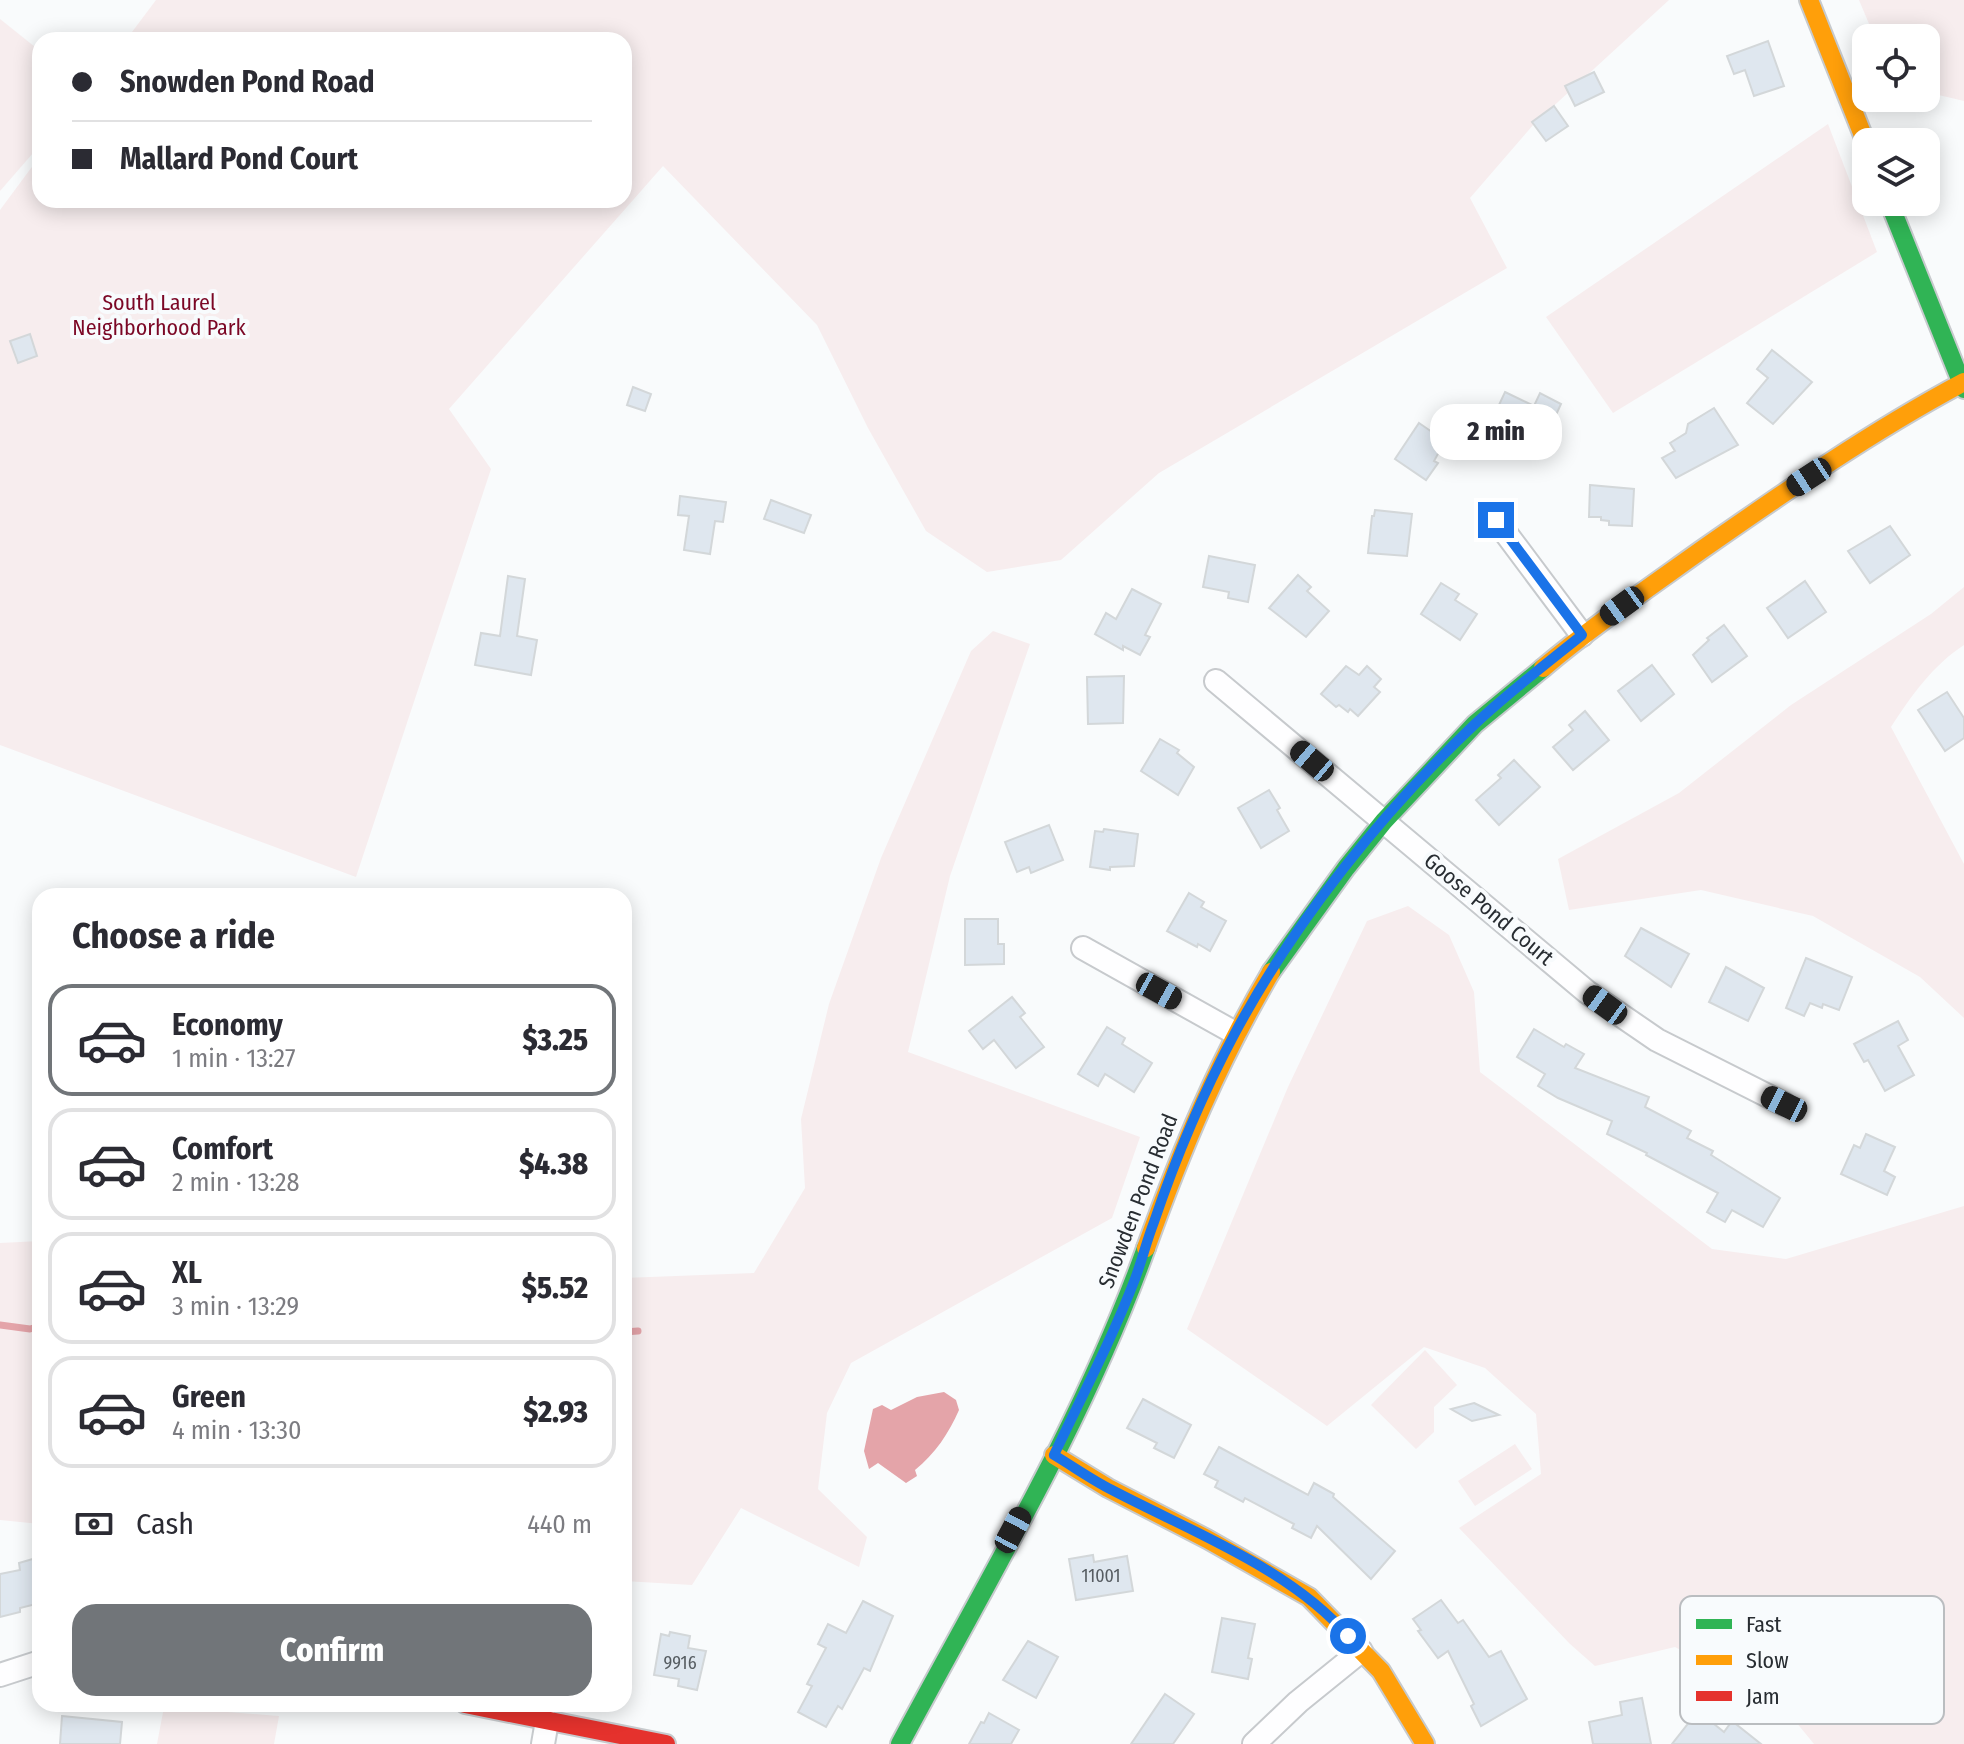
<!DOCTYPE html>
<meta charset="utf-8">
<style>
:root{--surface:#fff;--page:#f7f7f7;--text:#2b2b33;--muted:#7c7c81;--line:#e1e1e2;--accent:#717579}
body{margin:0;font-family:"Fira Sans Condensed",sans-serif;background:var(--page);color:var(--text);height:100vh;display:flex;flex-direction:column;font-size:30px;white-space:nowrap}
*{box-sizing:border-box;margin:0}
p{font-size:26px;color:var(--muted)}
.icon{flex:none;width:44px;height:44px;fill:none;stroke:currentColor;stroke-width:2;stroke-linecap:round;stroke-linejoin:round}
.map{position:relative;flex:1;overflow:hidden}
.sheet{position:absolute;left:32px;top:888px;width:600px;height:824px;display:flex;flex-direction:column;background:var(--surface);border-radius:24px;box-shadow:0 4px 20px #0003}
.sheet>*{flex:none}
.guide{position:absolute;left:32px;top:32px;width:600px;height:176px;border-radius:24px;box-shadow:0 4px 20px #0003;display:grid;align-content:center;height:176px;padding:0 40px;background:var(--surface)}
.buttons{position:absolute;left:1852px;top:24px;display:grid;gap:16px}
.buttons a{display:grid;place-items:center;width:88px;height:88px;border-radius:16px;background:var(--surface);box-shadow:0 4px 20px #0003;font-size:40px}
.end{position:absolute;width:36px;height:36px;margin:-18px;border:10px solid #1a73e8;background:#fff;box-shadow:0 0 0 4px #fff}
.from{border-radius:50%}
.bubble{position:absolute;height:56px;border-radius:24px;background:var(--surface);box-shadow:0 4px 20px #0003;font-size:26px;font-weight:800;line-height:56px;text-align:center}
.car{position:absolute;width:24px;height:48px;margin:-24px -12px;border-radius:10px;box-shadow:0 0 6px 2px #0007;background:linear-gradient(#222 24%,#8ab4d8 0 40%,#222 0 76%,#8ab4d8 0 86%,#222 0)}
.guide b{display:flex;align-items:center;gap:28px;height:76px;font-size:30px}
.guide b+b{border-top:2px solid var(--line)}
.guide i{width:20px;height:20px;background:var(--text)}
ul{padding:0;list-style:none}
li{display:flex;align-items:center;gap:24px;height:112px;margin:0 16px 12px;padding:0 24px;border:4px solid var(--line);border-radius:24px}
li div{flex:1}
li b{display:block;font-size:30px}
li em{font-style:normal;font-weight:800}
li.active{border-color:var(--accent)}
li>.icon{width:72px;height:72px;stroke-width:1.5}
h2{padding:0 40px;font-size:36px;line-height:96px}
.pay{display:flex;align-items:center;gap:20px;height:88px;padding:0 40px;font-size:30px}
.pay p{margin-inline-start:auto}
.button{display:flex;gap:16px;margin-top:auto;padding:16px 40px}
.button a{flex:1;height:92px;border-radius:24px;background:var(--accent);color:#fff;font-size:32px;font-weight:800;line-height:92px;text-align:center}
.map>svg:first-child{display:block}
.green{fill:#f7edee}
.water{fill:#e4a4a9}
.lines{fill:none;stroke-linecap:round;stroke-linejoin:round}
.stream{stroke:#e4a4a9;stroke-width:7}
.building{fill:#dfe7ef;stroke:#d3d7d9;stroke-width:2}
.street-casing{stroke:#c7cacd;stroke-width:26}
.fast-casing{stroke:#c7cacd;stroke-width:22}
.slow-casing{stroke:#c7cacd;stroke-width:22}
.jam-casing{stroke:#c7cacd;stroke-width:22}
.street{stroke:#fefeff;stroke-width:22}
.fast{stroke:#30b455;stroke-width:18}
.slow{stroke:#ff9f0a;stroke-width:18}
.jam{stroke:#e5322d;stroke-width:18}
.route{stroke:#1a73e8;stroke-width:10}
.labels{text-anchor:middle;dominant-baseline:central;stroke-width:8;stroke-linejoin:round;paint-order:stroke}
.number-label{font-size:18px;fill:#565c61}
.park-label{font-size:22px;fill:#7b0725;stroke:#f8fbfd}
.street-label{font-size:22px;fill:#282d32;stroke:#f8fbfd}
.key{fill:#f8fbfd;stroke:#babdc0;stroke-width:2}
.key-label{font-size:22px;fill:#282d32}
</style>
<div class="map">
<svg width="1964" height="1744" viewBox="0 0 1964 1744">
<rect width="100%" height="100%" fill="#f9fbfc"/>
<g class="green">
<polygon points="156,0 1669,0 1534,124 1470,198 1507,268 1159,473 1061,560 987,572 926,531 868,428 817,325 663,166 449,409 491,469 356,877 0,745 0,210 40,156 40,200 624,200 624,40 126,40"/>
<polygon points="1859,0 1964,0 1964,101 1926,92 1926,38 1875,38"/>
<polygon points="0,19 40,51 40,145 0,191"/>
<polygon points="1828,124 1877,252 1613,413 1546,317"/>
<path d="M1964 587V645C1933 665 1911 696 1891 727L1964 864V1018L1920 977 1813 916 1701 890 1569 910 1558 859 1679 793 1791 705 1931 614Z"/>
<polygon points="993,631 1030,644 950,876 908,1052 1140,1137 1112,1218 851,1363 827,1413 818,1489 867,1537 859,1567 741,1508 692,1585 624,1581 624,1278 754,1273 805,1188 801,1119 829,1004 881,858 971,651"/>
<polygon points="1408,906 1449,935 1474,992 1480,1072 1712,1249 1786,1259 1964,1206 1964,1744 1814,1744 1782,1705 1675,1647 1595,1666 1570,1644 1459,1528 1541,1474 1536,1414 1485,1368 1424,1347 1327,1426 1187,1329 1288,1087 1367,921"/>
<polygon points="40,1241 40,1524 0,1520 0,1243"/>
<polygon points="1425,1350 1457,1385 1434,1407 1434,1432 1416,1449 1371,1405"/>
<polygon points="1515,1444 1532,1469 1475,1506 1458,1481"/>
<polygon points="164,1707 279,1716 274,1744 157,1744"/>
</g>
<path class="water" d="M944 1392 956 1400 959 1410C949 1433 935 1454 915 1470L917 1476 906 1483 878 1463 869 1469 864 1451 873 1409 882 1405 891 1410 917 1397Z"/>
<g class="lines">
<g class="stream">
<polyline points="0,1325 30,1329 40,1326"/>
<polyline points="624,1332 638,1331"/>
</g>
</g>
<g class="building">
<polygon points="1768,41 1784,86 1754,96 1745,70 1734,74 1727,56"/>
<polygon points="1594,72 1604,92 1575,106 1565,86"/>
<polygon points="1554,106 1568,126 1546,141 1532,122"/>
<polygon points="30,334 37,356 18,363 10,341"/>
<polygon points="1772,350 1812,382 1773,424 1747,403 1768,378 1757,369"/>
<polygon points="633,387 651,394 645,411 627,405"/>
<polygon points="1505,392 1534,406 1540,393 1561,404 1540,450 1491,422"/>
<polygon points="1714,408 1738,445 1676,478 1662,458 1675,451 1670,443 1686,433 1688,424"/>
<polygon points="1419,423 1445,441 1434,461 1438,463 1426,480 1395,459"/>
<polygon points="1590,485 1634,489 1632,526 1609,525 1609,521 1601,520 1601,517 1589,517"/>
<polygon points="680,496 726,502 723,522 715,521 710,554 684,550 689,516 678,515"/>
<polygon points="771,500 811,515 804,533 764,519"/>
<polygon points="1375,510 1412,514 1407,556 1368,553 1372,516 1374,516"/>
<polygon points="1890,526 1910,555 1870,583 1848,551"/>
<polygon points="1209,556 1255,565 1248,602 1228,598 1229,592 1203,587"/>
<polygon points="1298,575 1311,587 1307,591 1329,611 1306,637 1269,608"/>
<polygon points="508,576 525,579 517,636 537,640 531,675 475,665 481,633 500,636"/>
<polygon points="1805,581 1826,612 1788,638 1767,608"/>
<polygon points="1441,583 1459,594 1455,600 1477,614 1460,640 1421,614"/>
<polygon points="1132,589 1161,604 1145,635 1150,637 1140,655 1123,646 1123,650 1095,634 1106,613 1116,619"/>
<polygon points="1724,625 1747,656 1712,682 1693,655 1709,640 1707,638"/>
<polygon points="1652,665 1674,694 1641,721 1618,691"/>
<polygon points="1346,666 1359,675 1367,666 1381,679 1374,687 1380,692 1358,716 1350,709 1348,712 1339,705 1336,707 1321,694"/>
<polygon points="1124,676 1123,723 1088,724 1087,677"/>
<polygon points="1947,692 1964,718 1964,738 1945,751 1918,710"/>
<polygon points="1585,711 1609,740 1573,770 1553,747 1573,730 1569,725"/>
<polygon points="1160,739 1179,750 1177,753 1194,767 1178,795 1141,771"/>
<polygon points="1514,760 1540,787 1499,825 1476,800 1501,778 1498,775"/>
<polygon points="1269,790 1280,808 1277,810 1289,831 1261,848 1238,808"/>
<polygon points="1049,825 1063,860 1031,873 1029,867 1017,872 1005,842"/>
<polygon points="1104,829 1138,834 1134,866 1110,867 1110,870 1090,867 1095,831 1103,832"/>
<polygon points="1189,893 1204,902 1201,907 1226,921 1210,951 1198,944 1197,947 1167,931"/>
<polygon points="965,919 998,919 998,944 1004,944 1004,964 965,965"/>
<polygon points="1641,928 1689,954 1671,987 1625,956"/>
<polygon points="1806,958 1852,977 1839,1010 1823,1004 1822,1008 1810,1003 1804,1016 1786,1008"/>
<polygon points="1726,967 1764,988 1748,1021 1709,1002"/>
<polygon points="1012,997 1025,1013 1020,1017 1044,1047 1016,1068 994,1040 983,1049 969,1031"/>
<polygon points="1898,1021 1908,1040 1898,1046 1914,1075 1885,1091 1868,1060 1864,1062 1854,1044"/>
<polygon points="1107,1027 1125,1038 1122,1044 1152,1063 1134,1092 1105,1074 1098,1086 1078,1074"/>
<polygon points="1534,1029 1564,1047 1566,1044 1584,1054 1575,1068 1649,1097 1645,1107 1691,1131 1687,1138 1713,1151 1711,1155 1780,1198 1763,1227 1732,1210 1725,1222 1707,1212 1718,1193 1646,1155 1647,1153 1607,1134 1612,1121 1558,1098 1538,1086 1545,1074 1517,1057"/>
<polygon points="1866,1134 1895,1147 1884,1171 1895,1177 1887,1195 1841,1174 1854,1145 1860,1148"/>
<polygon points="1143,1399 1191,1425 1174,1458 1154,1448 1157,1443 1127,1428"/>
<polygon points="1474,1403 1499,1415 1472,1421 1451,1409"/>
<polygon points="1219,1447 1308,1495 1314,1483 1334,1494 1333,1497 1395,1551 1371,1579 1317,1526 1311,1538 1292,1528 1294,1524 1245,1498 1243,1502 1215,1487 1218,1481 1204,1474"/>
<polygon points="1093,1555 1094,1562 1127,1556 1133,1591 1076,1600 1069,1559"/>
<polygon points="36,1558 37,1562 40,1561 40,1603 20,1608 20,1612 0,1617 0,1574 20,1570 19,1563"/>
<polygon points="1441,1600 1458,1623 1463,1620 1489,1657 1501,1651 1527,1699 1481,1726 1471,1706 1474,1704 1448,1651 1438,1658 1418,1631 1421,1630 1413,1619"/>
<polygon points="863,1601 893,1616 870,1671 864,1668 842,1709 838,1706 826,1727 798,1712 812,1686 807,1684 826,1648 818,1644 828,1624 846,1633"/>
<polygon points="1222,1618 1255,1624 1248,1658 1252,1659 1248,1679 1212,1672"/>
<polygon points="670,1632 690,1636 688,1648 706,1651 697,1690 678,1686 679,1679 654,1675 661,1634 669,1636"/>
<polygon points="1028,1641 1058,1657 1036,1698 1003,1680"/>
<polygon points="1165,1694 1194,1714 1173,1744 1131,1744"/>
<polygon points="1642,1698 1651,1744 1593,1744 1589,1722 1622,1715 1620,1702"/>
<polygon points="1698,1711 1724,1732 1732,1721 1761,1744 1672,1744"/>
<polygon points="989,1713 1019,1730 1011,1744 969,1744 981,1722 984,1723"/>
<polygon points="62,1716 122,1722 120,1744 60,1744"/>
</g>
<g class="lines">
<defs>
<g id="street">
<polyline points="1496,520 1582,635"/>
<polyline points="1216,681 1587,992 1657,1040 1784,1104"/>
<polyline points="1083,948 1235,1033"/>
<polyline points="0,1675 40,1662"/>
<polyline points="543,1744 547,1721"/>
<polyline points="1254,1744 1298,1702 1361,1651"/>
</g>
<g id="fast">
<polyline points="1889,202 1964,389"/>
<polyline points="1271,972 1346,868 1384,821 1475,724 1543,668"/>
<path d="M900 1744C986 1583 1084 1421 1146 1248"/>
</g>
<g id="slow">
<polyline points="1809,0 1866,143"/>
<path d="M1543 668C1593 626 1647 589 1700 551 1786 491 1872 431 1964 382"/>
<path d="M1146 1248C1181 1151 1218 1062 1271 972"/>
<polyline points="1054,1455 1108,1488 1207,1539 1309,1597 1381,1671 1425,1744"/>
</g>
<polyline id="jam" points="465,1704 666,1744"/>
</defs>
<use href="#street" class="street-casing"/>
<use href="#fast" class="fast-casing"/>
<use href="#slow" class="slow-casing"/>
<use href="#jam" class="jam-casing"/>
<use href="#street" class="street"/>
<use href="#fast" class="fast"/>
<use href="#slow" class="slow"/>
<use href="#jam" class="jam"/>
</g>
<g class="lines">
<path class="route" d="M1348 1636C1291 1569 1190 1531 1112 1490 1092 1480 1074 1467 1054 1455 1082 1396 1112 1339 1135 1279 1142 1260 1147 1240 1154 1222 1176 1157 1203 1093 1235 1033 1295 921 1383 811 1475 724 1509 692 1546 664 1582 635L1496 520"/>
</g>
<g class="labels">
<g class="number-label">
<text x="1101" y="1576">11001</text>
<text x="680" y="1663">9916</text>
</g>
<g class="park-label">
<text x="159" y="302">South Laurel<tspan x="159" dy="25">Neighborhood Park</tspan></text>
</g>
<g class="street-label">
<text transform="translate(1489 909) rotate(40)">Goose Pond Court</text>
<text transform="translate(1138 1201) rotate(-69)">Snowden Pond Road</text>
</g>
</g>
<rect x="1680" y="1596" width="264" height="128" rx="12" class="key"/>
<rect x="1696" y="1619" width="36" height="10" fill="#30b455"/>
<rect x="1696" y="1655" width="36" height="10" fill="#ff9f0a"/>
<rect x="1696" y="1691" width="36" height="10" fill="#e5322d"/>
<g class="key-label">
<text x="1746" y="1632">Fast</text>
<text x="1746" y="1668">Slow</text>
<text x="1746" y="1704">Jam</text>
</g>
</svg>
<div class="buttons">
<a><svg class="icon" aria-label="locate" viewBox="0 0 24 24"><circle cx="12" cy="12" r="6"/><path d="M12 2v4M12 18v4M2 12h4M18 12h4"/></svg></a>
<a><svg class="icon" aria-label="layers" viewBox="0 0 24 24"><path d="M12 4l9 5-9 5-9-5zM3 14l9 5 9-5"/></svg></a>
</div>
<i class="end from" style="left:1348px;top:1636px"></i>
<i class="end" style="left:1496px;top:520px"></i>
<div class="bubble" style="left:1430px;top:404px;width:132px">2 min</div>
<i class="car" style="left:1809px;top:477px;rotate:237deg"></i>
<i class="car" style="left:1622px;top:606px;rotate:234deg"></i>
<i class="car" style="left:1312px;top:761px;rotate:310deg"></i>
<i class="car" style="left:1159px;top:991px;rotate:119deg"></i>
<i class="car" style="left:1605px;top:1005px;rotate:306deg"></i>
<i class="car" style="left:1784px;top:1104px;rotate:296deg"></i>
<i class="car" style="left:1013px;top:1530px;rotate:28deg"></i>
<div class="guide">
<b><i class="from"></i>Snowden Pond Road</b>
<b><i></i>Mallard Pond Court</b>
</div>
<section class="sheet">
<h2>Choose a ride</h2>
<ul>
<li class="active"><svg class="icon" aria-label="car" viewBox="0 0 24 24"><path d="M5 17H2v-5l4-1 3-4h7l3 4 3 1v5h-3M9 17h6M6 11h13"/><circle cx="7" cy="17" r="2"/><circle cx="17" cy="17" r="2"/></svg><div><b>Economy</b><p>1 min · 13:27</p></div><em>$3.25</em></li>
<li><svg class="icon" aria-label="car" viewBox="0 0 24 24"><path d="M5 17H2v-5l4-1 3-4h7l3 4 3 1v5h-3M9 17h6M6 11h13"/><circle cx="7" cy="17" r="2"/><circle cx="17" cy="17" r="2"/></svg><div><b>Comfort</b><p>2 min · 13:28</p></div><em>$4.38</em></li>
<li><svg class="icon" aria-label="car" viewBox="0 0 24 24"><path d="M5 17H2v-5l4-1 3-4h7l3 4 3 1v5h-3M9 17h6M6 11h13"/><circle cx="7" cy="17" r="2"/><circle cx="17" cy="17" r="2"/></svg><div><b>XL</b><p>3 min · 13:29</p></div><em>$5.52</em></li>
<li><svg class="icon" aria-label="car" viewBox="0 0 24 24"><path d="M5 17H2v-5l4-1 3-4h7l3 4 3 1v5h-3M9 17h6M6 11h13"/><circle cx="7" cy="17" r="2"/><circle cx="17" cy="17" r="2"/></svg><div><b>Green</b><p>4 min · 13:30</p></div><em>$2.93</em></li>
</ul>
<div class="pay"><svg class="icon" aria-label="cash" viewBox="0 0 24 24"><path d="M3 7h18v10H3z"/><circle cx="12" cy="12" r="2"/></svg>Cash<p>440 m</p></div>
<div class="button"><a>Confirm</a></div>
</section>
</div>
